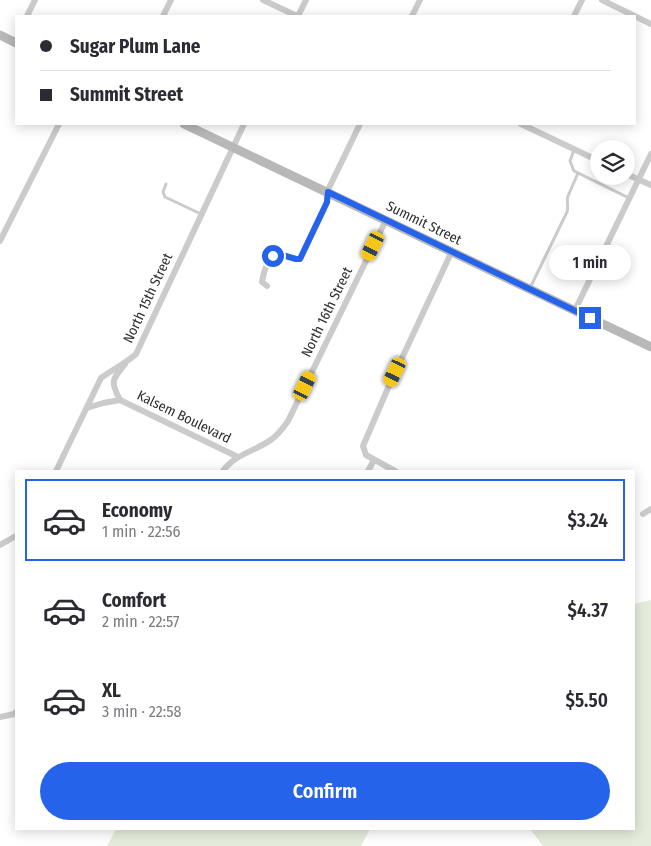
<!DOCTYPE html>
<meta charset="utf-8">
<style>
:root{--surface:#fff;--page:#f2f2f3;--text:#2b2b33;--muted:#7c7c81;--line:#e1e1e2;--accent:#2563eb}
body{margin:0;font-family:"Fira Sans Condensed",sans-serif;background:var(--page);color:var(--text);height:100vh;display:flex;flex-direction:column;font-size:19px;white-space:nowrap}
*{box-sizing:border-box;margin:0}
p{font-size:16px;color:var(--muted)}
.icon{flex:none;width:28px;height:28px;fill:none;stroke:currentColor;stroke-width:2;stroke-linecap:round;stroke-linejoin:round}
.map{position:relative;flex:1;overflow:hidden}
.details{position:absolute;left:15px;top:470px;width:620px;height:360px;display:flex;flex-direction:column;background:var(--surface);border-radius:0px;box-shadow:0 2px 12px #0003}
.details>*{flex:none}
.banner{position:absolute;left:15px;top:15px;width:621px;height:110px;border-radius:0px;box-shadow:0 2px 12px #0003;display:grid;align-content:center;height:110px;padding:0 25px;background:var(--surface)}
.buttons{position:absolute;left:590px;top:140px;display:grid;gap:10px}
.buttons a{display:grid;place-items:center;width:45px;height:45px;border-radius:50%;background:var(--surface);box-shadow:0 2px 12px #0003;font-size:25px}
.end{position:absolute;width:22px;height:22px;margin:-11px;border:6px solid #2563eb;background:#fff;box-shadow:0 0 0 2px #fff}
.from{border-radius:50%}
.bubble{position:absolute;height:35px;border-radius:18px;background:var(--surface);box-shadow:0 2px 12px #0003;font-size:16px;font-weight:600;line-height:35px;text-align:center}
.car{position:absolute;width:15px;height:30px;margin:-15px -8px;border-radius:6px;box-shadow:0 0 4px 1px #0007;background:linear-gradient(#f5c518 24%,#345 0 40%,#f5c518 0 76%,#345 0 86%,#f5c518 0)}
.banner b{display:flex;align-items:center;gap:18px;height:48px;font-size:19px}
.banner b+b{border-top:1px solid var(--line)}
.banner i{width:12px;height:12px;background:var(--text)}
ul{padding:9px 0 0;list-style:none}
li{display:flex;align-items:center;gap:15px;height:82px;margin:0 10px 8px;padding:0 15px;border:2px solid transparent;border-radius:0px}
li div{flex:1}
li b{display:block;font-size:19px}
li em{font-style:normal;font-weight:600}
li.active{border-color:var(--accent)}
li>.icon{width:45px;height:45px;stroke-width:1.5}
.cta{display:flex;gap:10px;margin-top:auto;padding:10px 25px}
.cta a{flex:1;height:58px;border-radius:30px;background:var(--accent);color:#fff;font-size:20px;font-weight:600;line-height:58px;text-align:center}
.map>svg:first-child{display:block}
.green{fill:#e5ecdb}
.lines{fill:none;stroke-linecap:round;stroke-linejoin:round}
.lane{stroke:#cbcbcb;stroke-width:3}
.street{stroke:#cbcbcb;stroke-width:6}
.secondary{stroke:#b8b8b8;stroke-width:9}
.route{stroke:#2563eb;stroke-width:6}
.labels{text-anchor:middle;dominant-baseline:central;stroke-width:5;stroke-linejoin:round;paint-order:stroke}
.street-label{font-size:14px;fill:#2e2e2e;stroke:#fff}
</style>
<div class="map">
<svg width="651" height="846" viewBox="0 0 651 846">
<rect width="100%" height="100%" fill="#fff"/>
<g class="green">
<polygon points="651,600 651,846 543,846 530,829 634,829 634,604"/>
<polygon points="116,829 370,829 361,846 107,846"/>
</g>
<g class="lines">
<g class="lane">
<polyline points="574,150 570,161 574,171 629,198"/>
<polyline points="166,184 163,192 165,197 201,214"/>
<path d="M530 288 567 212C569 206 566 201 568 196L578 173"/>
</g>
<g class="street">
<polyline points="263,0 297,16"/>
<polyline points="602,0 651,24"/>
<polyline points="27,16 35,0"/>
<polyline points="163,16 171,0"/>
<polyline points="298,16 306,0"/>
<polyline points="412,16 420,0"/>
<polyline points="574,16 582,0"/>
<polyline points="521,124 599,161"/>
<polyline points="626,174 651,185"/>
<polyline points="0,241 59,124"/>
<path d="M267 286 262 282C264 270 267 259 279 254L296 259H300L327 203V192L360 124"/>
<polyline points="575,310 651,154"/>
<path d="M120 400C110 381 112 380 125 364"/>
<polyline points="87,408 103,403 120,400 238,457"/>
<path d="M56 471 101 378C113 369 125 364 136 354L244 124"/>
<path d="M223 471C235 454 256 451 272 439 279 434 283 428 288 421L386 220"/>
<polyline points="368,471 374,460"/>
<polyline points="395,471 366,455 363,446 388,388 452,251"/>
<polyline points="643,514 651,509"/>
<polyline points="0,545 16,536"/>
<polyline points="0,717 14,714 16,712"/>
</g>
<g class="secondary">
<polyline points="0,35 16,43"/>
<polyline points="184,124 651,347"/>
</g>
</g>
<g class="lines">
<polyline class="route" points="273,256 279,254 296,259 300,259 327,202 328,192 590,318"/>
</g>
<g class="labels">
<g class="street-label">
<text transform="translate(424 223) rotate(26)">Summit Street</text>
<text transform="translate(148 298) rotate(-65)">North 15th Street</text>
<text transform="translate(327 312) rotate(-64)">North 16th Street</text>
<text transform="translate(184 417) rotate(26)">Kalsem Boulevard</text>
</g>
</g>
</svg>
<div class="buttons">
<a><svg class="icon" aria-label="layers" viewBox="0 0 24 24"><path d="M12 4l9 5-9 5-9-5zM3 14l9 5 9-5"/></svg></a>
</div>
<i class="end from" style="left:273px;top:256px"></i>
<i class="end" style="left:590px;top:318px"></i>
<div class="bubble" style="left:549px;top:245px;width:82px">1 min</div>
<i class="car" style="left:373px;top:246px;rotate:206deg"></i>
<i class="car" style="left:395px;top:372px;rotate:205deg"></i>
<i class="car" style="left:305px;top:386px;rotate:26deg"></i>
<div class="banner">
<b><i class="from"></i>Sugar Plum Lane</b>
<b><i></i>Summit Street</b>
</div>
<section class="details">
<ul>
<li class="active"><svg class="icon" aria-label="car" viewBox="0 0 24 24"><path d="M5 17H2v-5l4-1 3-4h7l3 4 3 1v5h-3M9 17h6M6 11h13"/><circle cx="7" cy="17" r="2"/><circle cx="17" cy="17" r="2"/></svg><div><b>Economy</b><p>1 min · 22:56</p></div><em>$3.24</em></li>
<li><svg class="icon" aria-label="car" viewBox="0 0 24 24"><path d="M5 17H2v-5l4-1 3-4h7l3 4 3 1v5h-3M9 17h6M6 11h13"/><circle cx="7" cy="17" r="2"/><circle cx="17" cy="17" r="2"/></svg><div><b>Comfort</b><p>2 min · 22:57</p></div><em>$4.37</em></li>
<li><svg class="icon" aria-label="car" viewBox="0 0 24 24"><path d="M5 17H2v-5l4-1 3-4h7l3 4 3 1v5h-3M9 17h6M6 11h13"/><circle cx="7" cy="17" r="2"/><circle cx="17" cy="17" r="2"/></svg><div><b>XL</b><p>3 min · 22:58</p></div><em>$5.50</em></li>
</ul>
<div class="cta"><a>Confirm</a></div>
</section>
</div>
